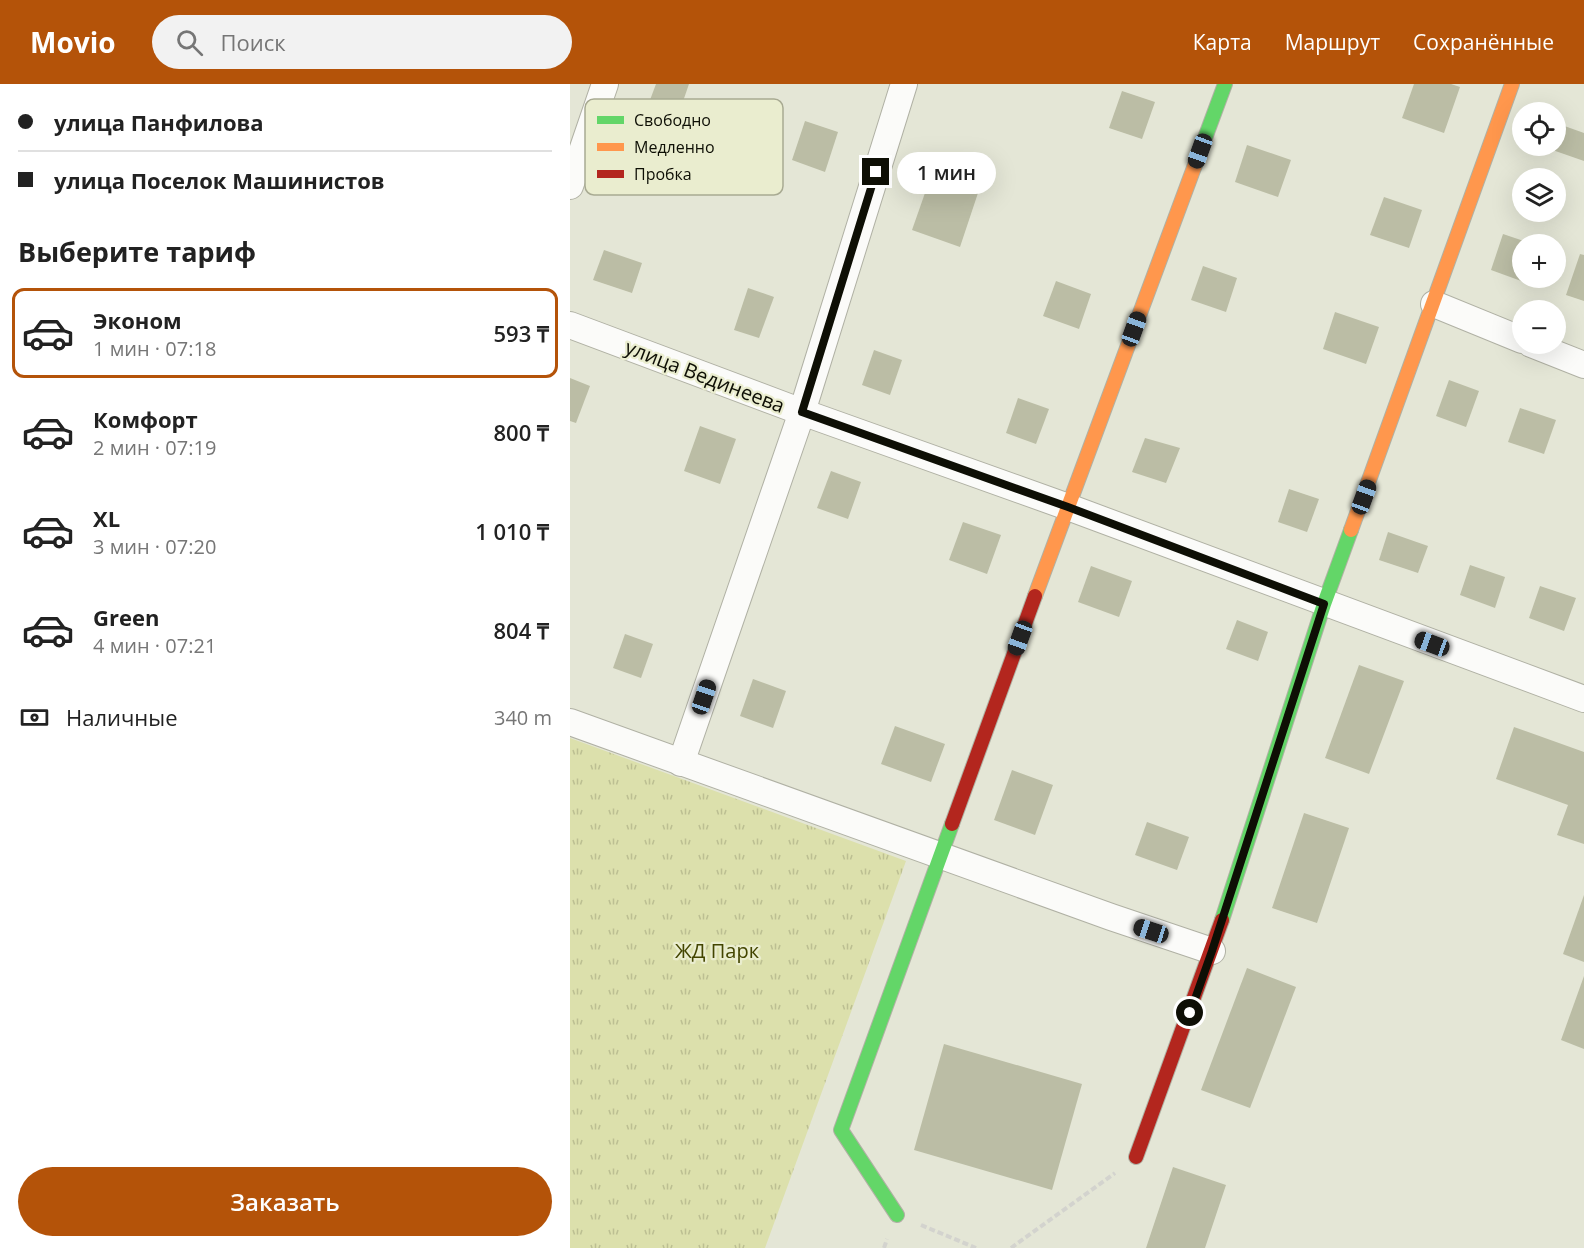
<!DOCTYPE html>
<html lang="ru">
<meta charset="utf-8">
<style>
:root{--surface:#fff;--page:#f2f2f2;--text:#222;--muted:#767676;--line:#e0e0e0;--accent:#b45309}
body{margin:0;font-family:"Open Sans",sans-serif;background:var(--page);color:var(--text);height:100vh;display:flex;flex-direction:column;font-size:22px;white-space:nowrap}
*{box-sizing:border-box;margin:0}
p{font-size:20px;color:var(--muted)}
.icon{flex:none;width:33px;height:33px;fill:none;stroke:currentColor;stroke-width:2;stroke-linecap:round;stroke-linejoin:round}
.map{position:relative;flex:1;overflow:hidden}
.side{display:flex;flex-direction:column;background:var(--surface);width:570px}
.side>*{flex:none}
.guide{display:grid;align-content:center;height:132px;padding:0 18px;background:var(--surface)}
.tools{position:absolute;left:942px;top:18px;display:grid;gap:12px}
.tools a{display:grid;place-items:center;width:54px;height:54px;border-radius:50%;background:var(--surface);box-shadow:0 6px 24px #0002;font-size:30px}
.end{position:absolute;width:27px;height:27px;margin:-14px;border:8px solid #0e0f05;background:#fff;box-shadow:0 0 0 3px #fff}
.from{border-radius:50%}
.bubble{position:absolute;height:42px;border-radius:21px;background:var(--surface);box-shadow:0 6px 24px #0002;font-size:20px;font-weight:600;line-height:42px;text-align:center}
.car{position:absolute;width:18px;height:36px;margin:-18px -9px;border-radius:8px;box-shadow:0 0 4px 2px #0007;background:linear-gradient(#222 24%,#8ab4d8 0 40%,#222 0 76%,#8ab4d8 0 86%,#222 0)}
.guide b{display:flex;align-items:center;gap:21px;height:57px;font-size:22px}
.guide b+b{border-top:2px solid var(--line)}
.guide i{width:15px;height:15px;background:var(--text)}
ul{padding:0;list-style:none}
li{display:flex;align-items:center;gap:18px;height:90px;margin:0 12px 9px;padding:0 6px;border:3px solid transparent;border-radius:12px}
li div{flex:1}
li b{display:block;font-size:22px}
li em{font-style:normal;font-weight:600}
li.selected{border-color:var(--accent)}
li>.icon{width:54px;height:54px;stroke-width:1.5}
h2{padding:0 18px;font-size:27px;line-height:72px}
.pay{display:flex;align-items:center;gap:15px;height:66px;padding:0 18px;font-size:22px}
.pay p{margin-inline-start:auto}
.action{display:flex;gap:12px;margin-top:auto;padding:12px 18px}
.action a{flex:1;height:69px;border-radius:36px;background:var(--accent);color:#fff;font-size:24px;font-weight:600;line-height:69px;text-align:center}
header{display:flex;align-items:center;gap:36px;box-sizing:border-box;height:84px;padding:0 30px;background:var(--accent);color:#fff}
header strong{font-size:28px}
nav{display:flex;gap:33px;margin-inline-start:auto;font-size:21px}
.search{width:420px;height:54px;background:var(--page);display:flex;align-items:center;gap:15px;box-sizing:border-box;padding:0 21px;border-radius:33px;color:var(--muted);font-size:22px}
main{display:flex;flex:1;min-height:0}
.map>svg:first-child{display:block}
.grass{fill:url(#grass-tufts)}
.building{fill:#bbbda5}
.lines{fill:none;stroke-linecap:round;stroke-linejoin:round}
.street-casing{stroke:#b0b1a4;stroke-width:28}
.fast-casing{stroke:#b0b1a4;stroke-width:16}
.slow-casing{stroke:#b0b1a4;stroke-width:16}
.jam-casing{stroke:#b0b1a4;stroke-width:16}
.path{stroke:#d3d3ce;stroke-width:4;stroke-dasharray:6 3;stroke-linecap:butt}
.street{stroke:#fbfbf9;stroke-width:26}
.fast{stroke:#63d668;stroke-width:14}
.slow{stroke:#ff974d;stroke-width:14}
.jam{stroke:#b3261e;stroke-width:14}
.route{stroke:#0e0f05;stroke-width:8}
.labels{text-anchor:middle;dominant-baseline:central;stroke-width:4.5;stroke-linejoin:round;paint-order:stroke}
.street-label{font-size:20px;fill:#0e0f05;stroke:#eaedcf}
.park-label{font-size:20px;fill:#434500;stroke:#eaedcf}
.key{fill:#eaedcf;stroke:#a8aa92;stroke-width:1.5}
.key-label{font-size:16px;fill:#0e0f05}
</style>
<header>
<strong>Movio</strong>
<div class="search"><svg class="icon" aria-label="search" viewBox="0 0 24 24"><circle cx="10" cy="10" r="6"/><path d="M15 15l6 6"/></svg>Поиск</div>
<nav><a>Карта</a><a>Маршрут</a><a>Сохранённые</a></nav>
</header>
<main>
<section class="side">
<div class="guide">
<b><i class="from"></i>улица Панфилова</b>
<b><i></i>улица Поселок Машинистов</b>
</div>
<h2>Выберите тариф</h2>
<ul>
<li class="selected"><svg class="icon" aria-label="car" viewBox="0 0 24 24"><path d="M5 17H2v-5l4-1 3-4h7l3 4 3 1v5h-3M9 17h6M6 11h13"/><circle cx="7" cy="17" r="2"/><circle cx="17" cy="17" r="2"/></svg><div><b>Эконом</b><p>1 мин · 07:18</p></div><em>593 ₸</em></li>
<li><svg class="icon" aria-label="car" viewBox="0 0 24 24"><path d="M5 17H2v-5l4-1 3-4h7l3 4 3 1v5h-3M9 17h6M6 11h13"/><circle cx="7" cy="17" r="2"/><circle cx="17" cy="17" r="2"/></svg><div><b>Комфорт</b><p>2 мин · 07:19</p></div><em>800 ₸</em></li>
<li><svg class="icon" aria-label="car" viewBox="0 0 24 24"><path d="M5 17H2v-5l4-1 3-4h7l3 4 3 1v5h-3M9 17h6M6 11h13"/><circle cx="7" cy="17" r="2"/><circle cx="17" cy="17" r="2"/></svg><div><b>XL</b><p>3 мин · 07:20</p></div><em>1 010 ₸</em></li>
<li><svg class="icon" aria-label="car" viewBox="0 0 24 24"><path d="M5 17H2v-5l4-1 3-4h7l3 4 3 1v5h-3M9 17h6M6 11h13"/><circle cx="7" cy="17" r="2"/><circle cx="17" cy="17" r="2"/></svg><div><b>Green</b><p>4 мин · 07:21</p></div><em>804 ₸</em></li>
</ul>
<div class="pay"><svg class="icon" aria-label="cash" viewBox="0 0 24 24"><path d="M3 7h18v10H3z"/><circle cx="12" cy="12" r="2"/></svg>Наличные<p>340 m</p></div>
<div class="action"><a>Заказать</a></div>
</section>
<div class="map">
<svg width="1014" height="1164" viewBox="0 0 1014 1164">
<defs>
<pattern id="grass-tufts" width="24" height="20" patternUnits="userSpaceOnUse" patternTransform="scale(1.5)"><rect width="24" height="20" fill="#dce0ac"/><path d="M3 7l-1-3M5 7V3M7 7l1-3M15 17l-1-3M17 17v-4M19 17l1-3" fill="none" stroke="#bcbf92"/></pattern>
</defs>
<rect width="100%" height="100%" fill="#e4e6d6"/>
<polygon class="grass" points="0,654 336,777 195,1164 0,1164"/>
<g class="building">
<polygon points="86,0 119,0 110,26 80,16"/>
<polygon points="844,0 881,0 890,3 874,49 832,34"/>
<polygon points="552,7 585,18 572,55 539,44"/>
<polygon points="235,37 268,48 255,88 222,76"/>
<polygon points="986,39 1014,49 1014,77 971,62 986,62"/>
<polygon points="677,61 721,76 708,113 665,98"/>
<polygon points="362,89 409,106 390,163 342,146"/>
<polygon points="814,113 852,126 839,164 800,151"/>
<polygon points="933,150 963,160 952,160 952,194 959,194 957,199 921,186"/>
<polygon points="34,166 72,179 62,209 23,196"/>
<polygon points="1010,170 1014,171 1014,217 996,211"/>
<polygon points="633,182 667,194 656,228 621,216"/>
<polygon points="486,197 521,210 509,245 473,232"/>
<polygon points="178,204 204,213 189,254 164,246"/>
<polygon points="765,228 809,243 796,280 753,265"/>
<polygon points="304,266 332,276 320,311 292,301"/>
<polygon points="0,294 20,302 6,339 0,337"/>
<polygon points="879,296 909,307 896,343 866,332"/>
<polygon points="448,314 479,325 466,360 436,349"/>
<polygon points="950,324 986,336 974,370 938,358"/>
<polygon points="130,342 166,355 150,400 114,387"/>
<polygon points="575,354 610,364 596,399 562,388"/>
<polygon points="261,387 291,398 278,435 247,424"/>
<polygon points="719,405 749,415 737,448 708,438"/>
<polygon points="393,438 431,451 417,490 379,476"/>
<polygon points="818,448 858,462 848,489 809,476"/>
<polygon points="900,481 935,493 925,524 890,511"/>
<polygon points="521,482 562,497 549,533 508,518"/>
<polygon points="970,502 1006,514 994,547 959,534"/>
<polygon points="667,536 698,548 688,577 656,565"/>
<polygon points="55,550 83,560 71,594 43,584"/>
<polygon points="789,581 834,597 799,690 755,674"/>
<polygon points="183,595 216,607 203,644 170,632"/>
<polygon points="325,642 375,660 361,698 311,680"/>
<polygon points="944,643 1014,668 1014,760 987,751 998,721 926,695"/>
<polygon points="442,686 483,701 465,751 424,736"/>
<polygon points="734,729 779,744 747,839 702,824"/>
<polygon points="577,738 619,753 607,786 565,771"/>
<polygon points="1014,811 1014,878 993,870"/>
<polygon points="677,884 726,903 680,1024 631,1006"/>
<polygon points="1014,892 1014,965 991,956"/>
<polygon points="374,960 512,1000 482,1106 344,1066"/>
<polygon points="603,1083 656,1101 635,1164 576,1164"/>
</g>
<g class="lines">
<defs>
<g id="street">
<polyline points="0,102 35,0"/>
<polyline points="864,220 952,256"/>
<polyline points="0,241 232,328 498,423 1014,615"/>
<polyline points="961,260 1014,281"/>
<polyline points="0,638 541,833 642,867"/>
<polyline points="111,679 232,328 334,0"/>
</g>
<g id="fast">
<polyline points="625,81 655,0"/>
<polyline points="652,836 754,520 781,446"/>
<polyline points="327,1131 271,1046 382,740"/>
</g>
<g id="slow">
<polyline points="781,446 942,0"/>
<polyline points="465,512 625,81"/>
</g>
<g id="jam">
<polyline points="382,740 465,512"/>
<polyline points="566,1073 652,836"/>
</g>
</defs>
<use href="#street" class="street-casing"/>
<use href="#fast" class="fast-casing"/>
<use href="#slow" class="slow-casing"/>
<use href="#jam" class="jam-casing"/>
<g class="path">
<polyline points="351,1141 406,1164"/>
<polyline points="314,1164 317,1155"/>
<polyline points="441,1164 545,1089"/>
</g>
<use href="#street" class="street"/>
<use href="#fast" class="fast"/>
<use href="#slow" class="slow"/>
<use href="#jam" class="jam"/>
</g>
<g class="lines">
<polyline class="route" points="306,88 232,328 498,423 754,520 642,867 620,929"/>
</g>
<g class="labels">
<g class="street-label">
<text transform="translate(135 292) rotate(21)">улица Вединеева</text>
</g>
<g class="park-label">
<text x="147" y="866">ЖД Парк</text>
</g>
</g>
<rect x="15" y="15" width="198" height="96" rx="9" class="key"/>
<rect x="27" y="32" width="27" height="8" fill="#63d668"/>
<rect x="27" y="59" width="27" height="8" fill="#ff974d"/>
<rect x="27" y="86" width="27" height="8" fill="#b3261e"/>
<g class="key-label">
<text x="64" y="42">Свободно</text>
<text x="64" y="69">Медленно</text>
<text x="64" y="96">Пробка</text>
</g>
</svg>
<div class="tools">
<a><svg class="icon" aria-label="locate" viewBox="0 0 24 24"><circle cx="12" cy="12" r="6"/><path d="M12 2v4M12 18v4M2 12h4M18 12h4"/></svg></a>
<a><svg class="icon" aria-label="layers" viewBox="0 0 24 24"><path d="M12 4l9 5-9 5-9-5zM3 14l9 5 9-5"/></svg></a>
<a>+</a>
<a>−</a>
</div>
<i class="end from" style="left:620px;top:929px"></i>
<i class="end" style="left:306px;top:88px"></i>
<div class="bubble" style="left:327px;top:68px;width:99px">1 мин</div>
<i class="car" style="left:630px;top:67px;rotate:200deg"></i>
<i class="car" style="left:564px;top:245px;rotate:20deg"></i>
<i class="car" style="left:794px;top:413px;rotate:20deg"></i>
<i class="car" style="left:450px;top:554px;rotate:200deg"></i>
<i class="car" style="left:862px;top:560px;rotate:290deg"></i>
<i class="car" style="left:134px;top:613px;rotate:19deg"></i>
<i class="car" style="left:581px;top:847px;rotate:288deg"></i>
</div>
</main>
